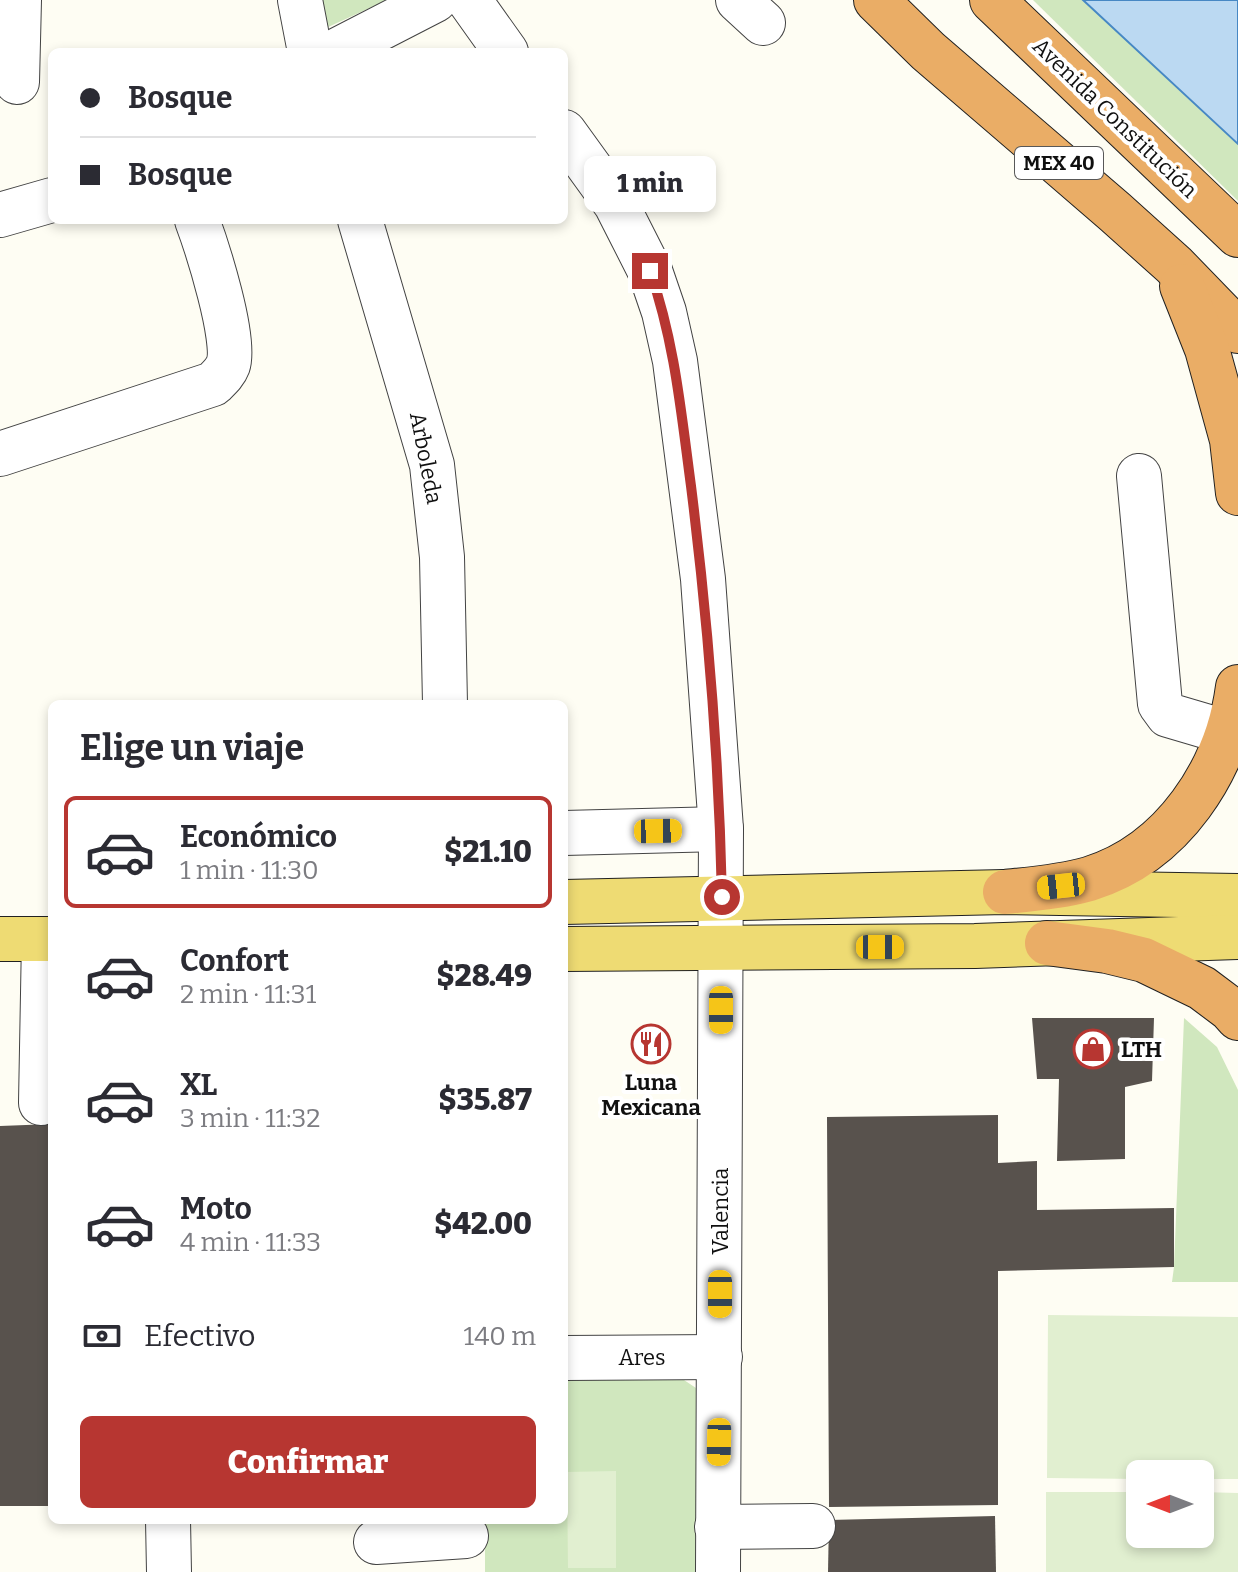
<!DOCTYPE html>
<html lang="es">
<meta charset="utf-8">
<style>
:root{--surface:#fff;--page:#f7f7f7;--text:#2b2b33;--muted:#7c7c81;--line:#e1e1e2;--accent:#b73631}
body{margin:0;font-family:Bitter,serif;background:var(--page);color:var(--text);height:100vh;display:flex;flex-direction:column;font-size:30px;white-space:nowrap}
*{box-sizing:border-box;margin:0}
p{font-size:26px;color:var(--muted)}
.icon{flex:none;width:44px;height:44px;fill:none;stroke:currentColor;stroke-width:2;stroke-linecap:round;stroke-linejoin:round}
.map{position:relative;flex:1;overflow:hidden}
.details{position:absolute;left:48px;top:700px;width:520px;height:824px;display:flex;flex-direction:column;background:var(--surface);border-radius:12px;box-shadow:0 4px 12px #0003}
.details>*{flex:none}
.guide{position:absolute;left:48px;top:48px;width:520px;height:176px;border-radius:12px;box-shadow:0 4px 12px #0003;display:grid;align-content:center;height:176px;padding:0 32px;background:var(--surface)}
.needle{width:52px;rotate:270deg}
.buttons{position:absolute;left:1126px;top:1460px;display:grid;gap:16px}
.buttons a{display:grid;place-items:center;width:88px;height:88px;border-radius:12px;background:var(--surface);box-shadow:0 4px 12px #0003;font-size:40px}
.end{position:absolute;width:36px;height:36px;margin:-18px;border:10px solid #b73631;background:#fff;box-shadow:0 0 0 4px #fff}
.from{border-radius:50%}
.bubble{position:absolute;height:56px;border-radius:12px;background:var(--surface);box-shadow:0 4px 12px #0003;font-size:26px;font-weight:800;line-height:56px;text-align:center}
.car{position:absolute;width:24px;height:48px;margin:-24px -12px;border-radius:10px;box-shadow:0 0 6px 2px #0007;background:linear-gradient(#f5c518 24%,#345 0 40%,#f5c518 0 76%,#345 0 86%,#f5c518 0)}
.guide b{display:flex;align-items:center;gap:28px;height:76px;font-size:30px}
.guide b+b{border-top:2px solid var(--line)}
.guide i{width:20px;height:20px;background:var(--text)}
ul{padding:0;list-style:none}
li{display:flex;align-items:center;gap:24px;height:112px;margin:0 16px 12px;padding:0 16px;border:4px solid transparent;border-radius:12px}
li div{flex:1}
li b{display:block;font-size:30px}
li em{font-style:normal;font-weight:800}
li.on{border-color:var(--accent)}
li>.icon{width:72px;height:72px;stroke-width:1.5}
h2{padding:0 32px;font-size:36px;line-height:96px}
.pay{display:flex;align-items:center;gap:20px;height:88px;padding:0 32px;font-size:30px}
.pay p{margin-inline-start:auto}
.primary-button{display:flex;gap:16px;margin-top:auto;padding:16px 32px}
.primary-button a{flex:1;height:92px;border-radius:12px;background:var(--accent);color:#fff;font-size:32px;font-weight:800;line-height:92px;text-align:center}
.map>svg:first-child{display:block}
.green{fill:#d0e7be}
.pitch{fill:#e1efd0}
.water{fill:#bbd9f2;stroke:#4788c4;stroke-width:2}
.building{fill:#58524d}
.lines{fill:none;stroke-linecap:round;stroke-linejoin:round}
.minor-casing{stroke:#434343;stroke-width:46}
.major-casing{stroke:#212121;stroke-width:46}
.highway-casing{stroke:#212121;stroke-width:46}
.minor{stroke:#fff;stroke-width:44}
.major{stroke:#eedb73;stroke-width:44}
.highway{stroke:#eaad66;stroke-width:44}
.route{stroke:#b73631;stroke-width:10}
.labels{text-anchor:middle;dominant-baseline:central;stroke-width:8;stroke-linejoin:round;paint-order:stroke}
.shield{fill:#fff;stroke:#585858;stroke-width:2}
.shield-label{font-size:20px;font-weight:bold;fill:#101010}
.street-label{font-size:22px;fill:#101010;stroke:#fff}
.poi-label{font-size:22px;font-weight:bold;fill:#101010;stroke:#fff;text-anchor:start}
</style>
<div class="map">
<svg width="1238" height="1572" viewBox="0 0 1238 1572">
<rect width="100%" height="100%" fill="#fefdf3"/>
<g class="green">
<polygon points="313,0 387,0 326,28"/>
<polygon points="1033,0 1238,0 1238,201"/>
<polygon points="1184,1018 1217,1047 1238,1090 1238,1282 1172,1282 1174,1267"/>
<polygon points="681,1378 699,1390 700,1572 485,1572 485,1520 564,1520 564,1379"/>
</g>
<g class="pitch">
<polygon points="1048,1315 1238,1317 1238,1479 1200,1479 1200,1474 1140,1474 1140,1479 1047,1478"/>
<polygon points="616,1471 616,1568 568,1568 567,1472"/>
<polygon points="1046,1492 1140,1492 1140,1534 1200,1534 1200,1492 1238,1493 1238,1572 1046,1572"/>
</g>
<polygon class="water" points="1083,0 1238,0 1238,144"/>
<g class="building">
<polygon points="1032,1018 1154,1018 1152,1081 1125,1087 1125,1159 1057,1161 1059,1079 1037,1079"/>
<polygon points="998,1115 998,1163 1037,1161 1037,1210 1174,1208 1174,1267 998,1271 998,1505 829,1507 827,1117"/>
<polygon points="52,1124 52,1506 0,1506 0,1126"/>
<polygon points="995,1516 996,1572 828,1572 829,1520"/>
</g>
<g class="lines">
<defs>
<g id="minor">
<polyline points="300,0 310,52"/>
<polyline points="469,0 506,52"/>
<polyline points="738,0 763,23"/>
<polyline points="334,52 435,0"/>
<polyline points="17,82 19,0"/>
<polyline points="564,132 616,204 650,271 664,312 675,361 703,579 721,829 718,1572"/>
<polyline points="0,215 52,200"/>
<polyline points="360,220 432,465 442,557 445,704"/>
<path d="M0 454 213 384C219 378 225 373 228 365 237 340 207 247 197 220"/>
<polyline points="1139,476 1160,704 1168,715 1229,733"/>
<polyline points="564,833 721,829"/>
<polyline points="41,1103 44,939"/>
<polyline points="564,1358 720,1357"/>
<polyline points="168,1520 169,1572"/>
<polyline points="717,1527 813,1526"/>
<polyline points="376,1542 466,1536"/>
</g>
<g id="major">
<polyline points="564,902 1005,892 1238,896"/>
<polyline points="0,939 52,939"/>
<polyline points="564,949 975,946 1238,937"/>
</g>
<g id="highway">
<polyline points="876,0 928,51 1115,212 1174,265 1238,331"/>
<polyline points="992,0 1238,235"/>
<polyline points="1182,286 1207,349 1232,440 1238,493"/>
<path d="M1005 892C1033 889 1061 887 1089 879 1173 853 1227 770 1238 687"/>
<polyline points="1047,943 1107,951 1144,960 1202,988 1230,1009 1238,1018"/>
</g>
</defs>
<use href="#minor" class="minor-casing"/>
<use href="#major" class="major-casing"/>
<use href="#highway" class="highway-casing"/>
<use href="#minor" class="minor"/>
<use href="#major" class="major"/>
<use href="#highway" class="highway"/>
</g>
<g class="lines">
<path class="route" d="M650 271C675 343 681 412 691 486 708 622 719 760 722 897"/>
</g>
<defs>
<symbol id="restaurant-ring" viewBox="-11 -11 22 22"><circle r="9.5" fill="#fff" stroke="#b73631" stroke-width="1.5"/><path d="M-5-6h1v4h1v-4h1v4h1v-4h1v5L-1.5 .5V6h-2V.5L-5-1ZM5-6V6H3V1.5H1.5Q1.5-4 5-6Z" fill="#b73631"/></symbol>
<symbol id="shop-ring" viewBox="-11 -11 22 22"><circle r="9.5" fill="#fff" stroke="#b73631" stroke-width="1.5"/><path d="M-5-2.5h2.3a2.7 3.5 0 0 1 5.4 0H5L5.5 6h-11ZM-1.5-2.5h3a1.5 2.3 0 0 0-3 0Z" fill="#b73631"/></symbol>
</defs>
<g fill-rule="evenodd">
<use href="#restaurant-ring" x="629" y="1022" width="44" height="44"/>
<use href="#shop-ring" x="1071" y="1027" width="44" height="44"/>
</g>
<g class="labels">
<rect class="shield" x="1015" y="147" width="88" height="32" rx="6"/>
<g class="shield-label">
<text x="1059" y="163">MEX 40</text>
</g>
<g class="street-label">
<text transform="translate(1115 118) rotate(44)">Avenida Constitución</text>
<text transform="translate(426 458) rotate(79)">Arboleda</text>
<text transform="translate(720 1211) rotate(-90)">Valencia</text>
<text x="642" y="1357">Ares</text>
</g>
<g class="poi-label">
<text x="1121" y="1049">LTH</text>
<text x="651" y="1082" text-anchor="middle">Luna<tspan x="651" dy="25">Mexicana</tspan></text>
</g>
</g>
</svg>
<div class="buttons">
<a><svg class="needle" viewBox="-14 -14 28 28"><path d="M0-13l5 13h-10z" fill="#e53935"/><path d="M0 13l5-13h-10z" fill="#7c7c81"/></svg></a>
</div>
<i class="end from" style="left:722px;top:897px"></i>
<i class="end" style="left:650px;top:271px"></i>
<div class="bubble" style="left:584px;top:156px;width:132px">1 min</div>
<i class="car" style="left:658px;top:831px;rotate:89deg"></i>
<i class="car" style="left:1061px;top:886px;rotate:264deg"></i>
<i class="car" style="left:880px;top:947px;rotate:90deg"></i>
<i class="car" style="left:721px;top:1010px;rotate:180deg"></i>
<i class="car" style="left:720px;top:1294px;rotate:180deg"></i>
<i class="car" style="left:719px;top:1442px;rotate:181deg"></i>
<div class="guide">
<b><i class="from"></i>Bosque</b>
<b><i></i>Bosque</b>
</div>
<section class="details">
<h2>Elige un viaje</h2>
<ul>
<li class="on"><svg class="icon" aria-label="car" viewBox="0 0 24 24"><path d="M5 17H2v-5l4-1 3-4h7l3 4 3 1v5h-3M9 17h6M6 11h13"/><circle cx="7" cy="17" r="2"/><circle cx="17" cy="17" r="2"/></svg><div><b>Económico</b><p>1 min · 11:30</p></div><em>$21.10</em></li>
<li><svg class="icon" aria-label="car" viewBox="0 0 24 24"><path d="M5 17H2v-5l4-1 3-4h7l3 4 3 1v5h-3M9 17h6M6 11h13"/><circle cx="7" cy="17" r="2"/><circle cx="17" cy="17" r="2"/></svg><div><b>Confort</b><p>2 min · 11:31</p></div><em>$28.49</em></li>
<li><svg class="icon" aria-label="car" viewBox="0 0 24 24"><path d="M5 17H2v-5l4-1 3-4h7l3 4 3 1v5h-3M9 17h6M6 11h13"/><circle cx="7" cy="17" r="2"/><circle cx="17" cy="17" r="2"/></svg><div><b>XL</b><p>3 min · 11:32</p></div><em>$35.87</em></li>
<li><svg class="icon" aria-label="car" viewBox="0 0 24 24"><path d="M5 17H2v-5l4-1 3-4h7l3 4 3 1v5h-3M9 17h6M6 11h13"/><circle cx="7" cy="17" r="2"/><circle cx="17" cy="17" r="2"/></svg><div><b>Moto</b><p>4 min · 11:33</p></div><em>$42.00</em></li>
</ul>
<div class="pay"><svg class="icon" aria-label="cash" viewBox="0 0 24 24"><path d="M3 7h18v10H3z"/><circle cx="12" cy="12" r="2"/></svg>Efectivo<p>140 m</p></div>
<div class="primary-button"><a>Confirmar</a></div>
</section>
</div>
